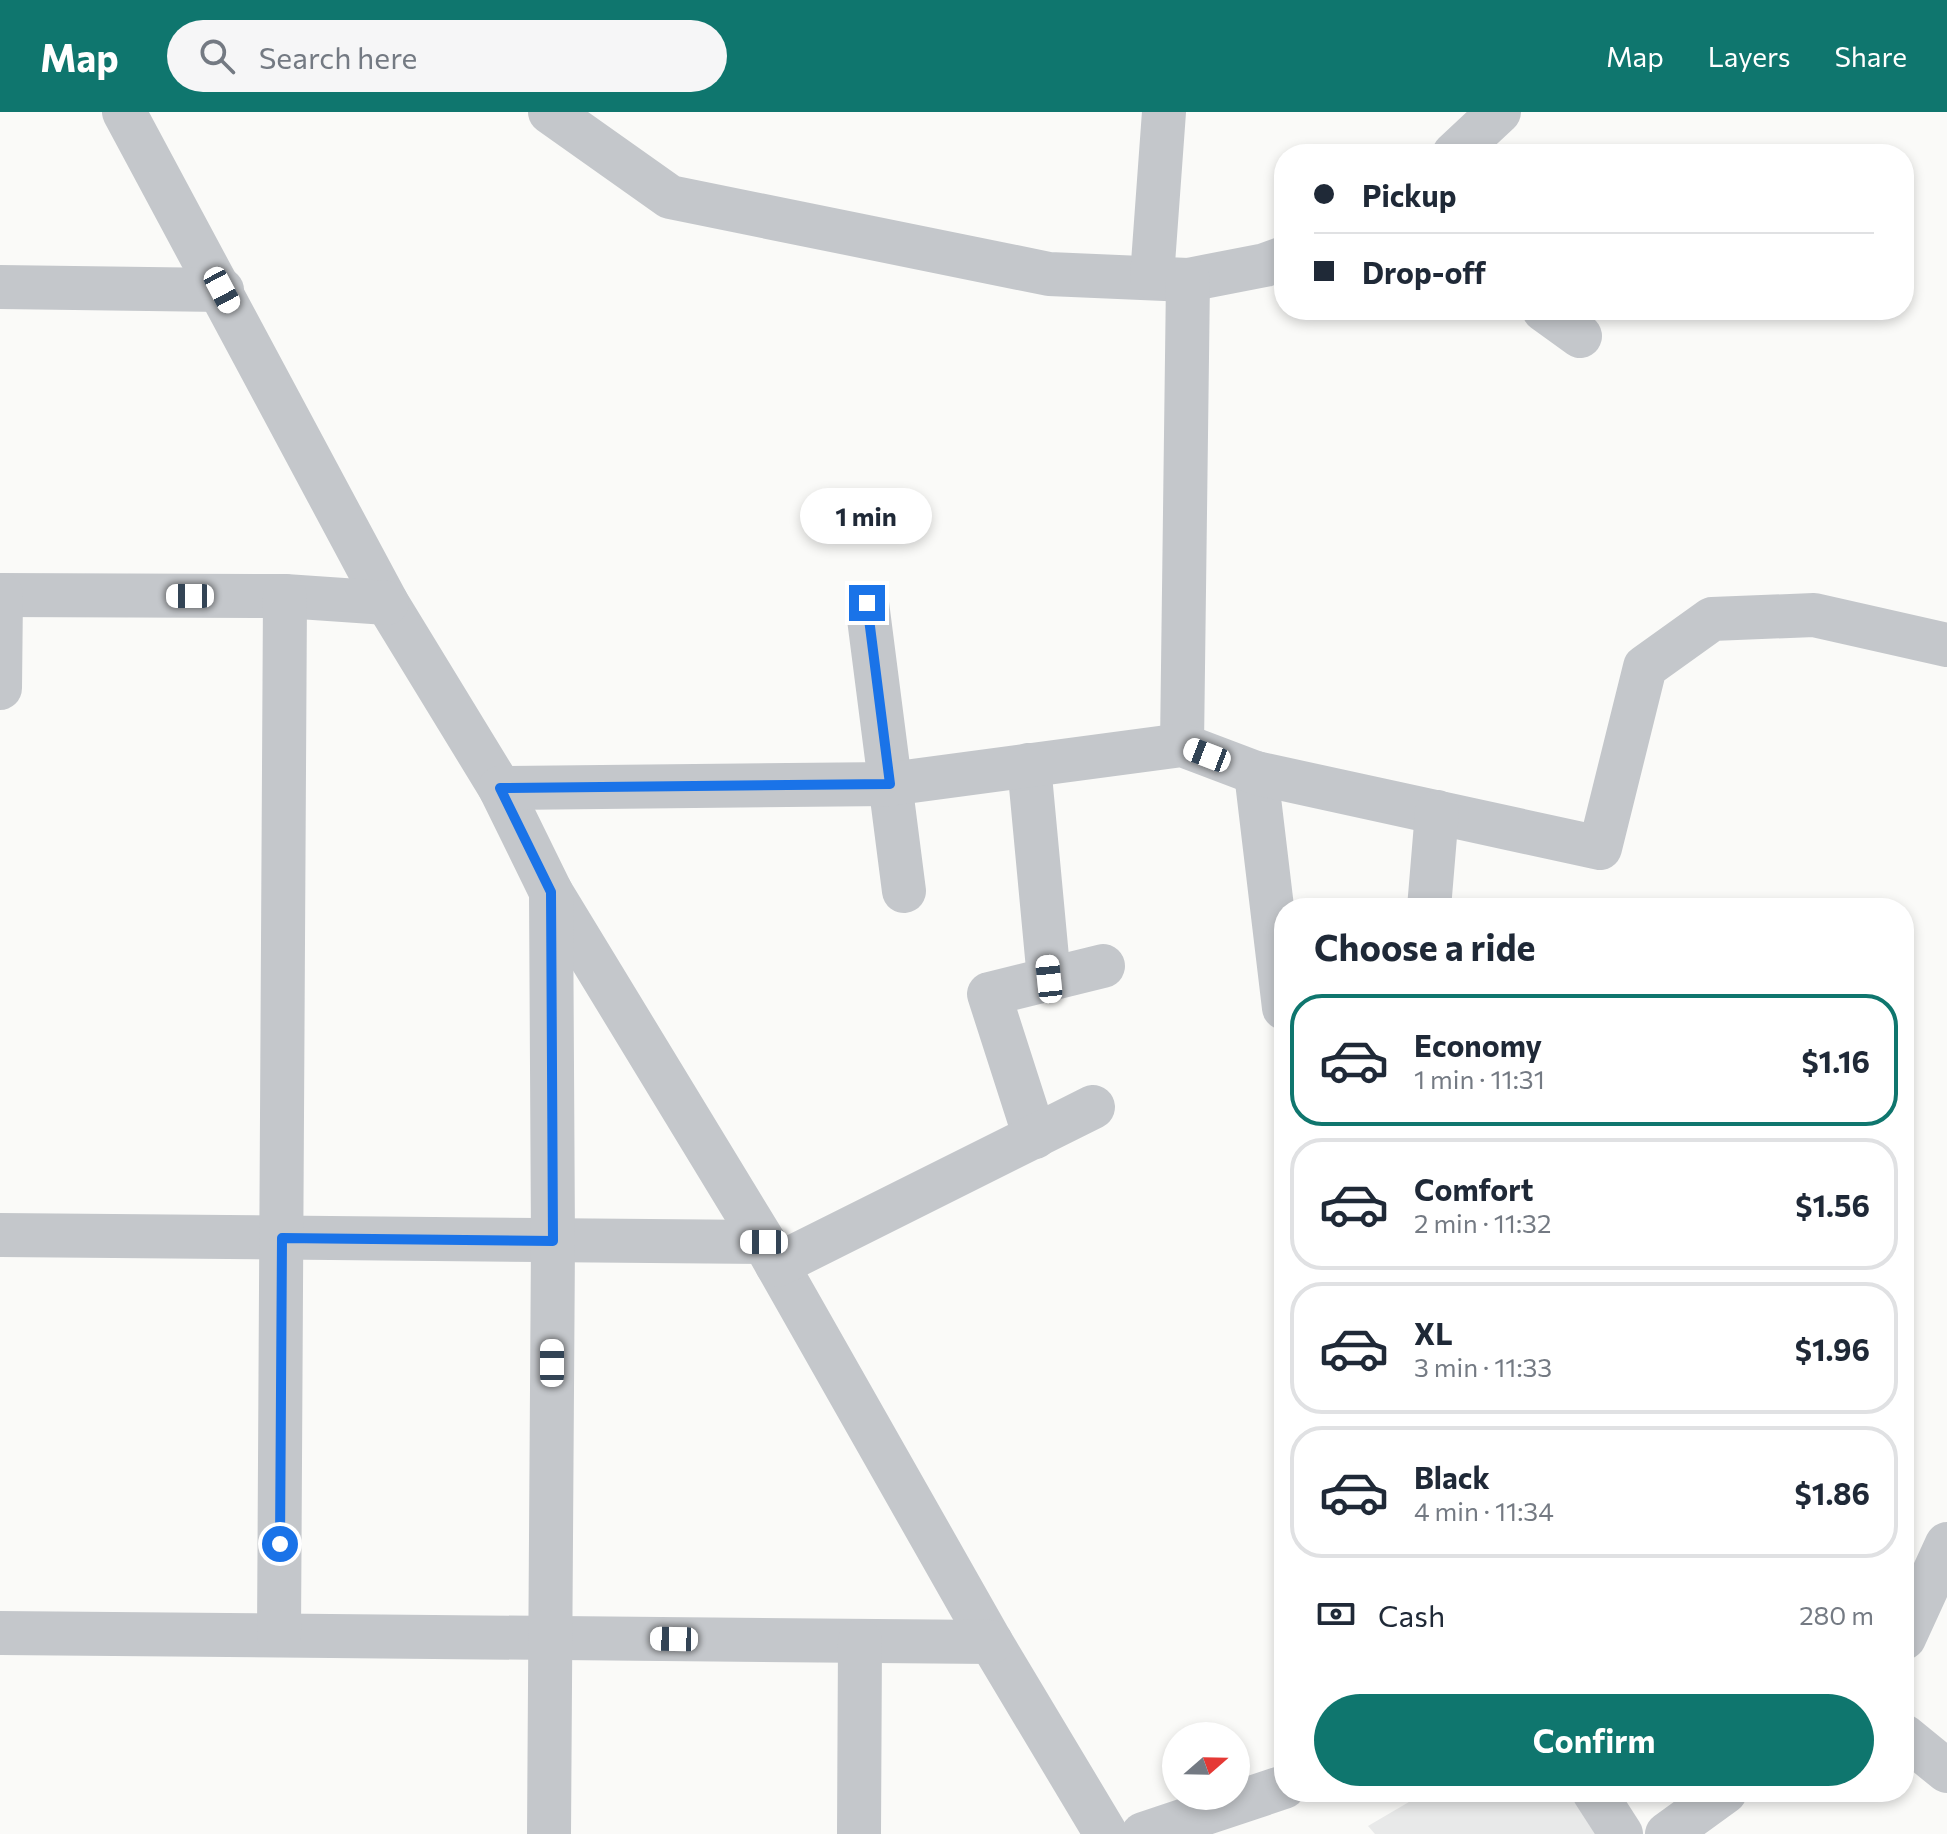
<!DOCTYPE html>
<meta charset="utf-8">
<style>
:root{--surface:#fff;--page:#f6f6f7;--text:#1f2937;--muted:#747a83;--line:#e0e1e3;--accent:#0f766e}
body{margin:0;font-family:Commissioner,sans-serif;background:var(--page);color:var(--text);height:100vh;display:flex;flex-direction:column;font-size:30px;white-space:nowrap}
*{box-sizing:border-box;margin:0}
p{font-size:26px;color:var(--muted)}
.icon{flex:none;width:44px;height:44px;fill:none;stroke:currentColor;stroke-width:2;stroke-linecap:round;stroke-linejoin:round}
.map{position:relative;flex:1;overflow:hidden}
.details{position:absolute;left:1274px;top:786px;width:640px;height:904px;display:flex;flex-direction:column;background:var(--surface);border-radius:32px;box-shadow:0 4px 12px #0003}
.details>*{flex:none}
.top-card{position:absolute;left:1274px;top:32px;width:640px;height:176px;border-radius:32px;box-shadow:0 4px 12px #0003;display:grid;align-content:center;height:176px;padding:0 40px;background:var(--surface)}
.needle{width:52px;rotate:70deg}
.tools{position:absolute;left:1162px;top:1610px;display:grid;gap:16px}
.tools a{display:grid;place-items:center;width:88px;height:88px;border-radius:50%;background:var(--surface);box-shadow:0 4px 12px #0003;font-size:40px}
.end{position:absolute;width:36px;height:36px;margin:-18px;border:10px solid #1a73e8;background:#fff;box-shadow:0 0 0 4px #fff}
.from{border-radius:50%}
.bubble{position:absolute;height:56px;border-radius:28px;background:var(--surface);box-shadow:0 4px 12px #0003;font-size:26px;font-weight:700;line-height:56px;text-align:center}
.car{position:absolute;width:24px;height:48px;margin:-24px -12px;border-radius:10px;box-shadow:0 0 6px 2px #0007;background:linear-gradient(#fff 24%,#345 0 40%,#fff 0 76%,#345 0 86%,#fff 0)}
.top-card b{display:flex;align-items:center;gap:28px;height:76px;font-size:30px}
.top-card b+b{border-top:2px solid var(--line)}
.top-card i{width:20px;height:20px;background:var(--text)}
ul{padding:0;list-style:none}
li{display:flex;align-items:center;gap:24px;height:132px;margin:0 16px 12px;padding:0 24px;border:4px solid var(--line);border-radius:32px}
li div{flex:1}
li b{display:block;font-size:30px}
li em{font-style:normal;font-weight:700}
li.on{border-color:var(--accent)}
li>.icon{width:72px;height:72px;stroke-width:1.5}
h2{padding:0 40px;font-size:36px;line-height:96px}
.pay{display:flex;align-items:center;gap:20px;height:88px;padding:0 40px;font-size:30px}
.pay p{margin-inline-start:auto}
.action{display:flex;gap:16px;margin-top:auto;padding:16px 40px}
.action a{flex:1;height:92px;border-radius:48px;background:var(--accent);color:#fff;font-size:32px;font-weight:700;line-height:92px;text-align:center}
header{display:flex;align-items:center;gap:48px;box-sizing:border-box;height:112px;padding:0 40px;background:var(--accent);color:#fff}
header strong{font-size:38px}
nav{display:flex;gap:44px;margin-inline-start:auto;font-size:28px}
.search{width:560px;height:72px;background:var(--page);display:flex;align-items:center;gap:20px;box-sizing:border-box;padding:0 28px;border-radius:44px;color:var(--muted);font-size:30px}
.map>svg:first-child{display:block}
.built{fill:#e8e9e9}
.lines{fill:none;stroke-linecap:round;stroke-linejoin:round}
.minor{stroke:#c4c7cb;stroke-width:44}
.route{stroke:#1a73e8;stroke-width:10}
</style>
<header>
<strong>Map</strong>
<div class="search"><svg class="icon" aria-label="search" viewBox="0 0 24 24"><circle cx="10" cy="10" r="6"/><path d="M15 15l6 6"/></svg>Search here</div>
<nav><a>Map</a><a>Layers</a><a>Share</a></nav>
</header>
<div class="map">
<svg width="1947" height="1722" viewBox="0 0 1947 1722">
<rect width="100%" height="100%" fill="#fafaf8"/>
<polygon class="built" points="1426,1680 1569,1680 1596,1722 1375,1722 1368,1714"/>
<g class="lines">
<g class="minor">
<polyline points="124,0 387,491 500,676 551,780 764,1130 991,1530 1106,1722"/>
<polyline points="550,0 670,85 1049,162 1188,168 1265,153 1284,146"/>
<polyline points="1454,42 1499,0"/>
<polyline points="1152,165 1164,0"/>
<polyline points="0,175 222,178"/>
<polyline points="1544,198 1580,224"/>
<polyline points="0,483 285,484 387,491"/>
<polyline points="867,491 904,779"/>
<polyline points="0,576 1,483"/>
<polyline points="1182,633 1188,168"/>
<polyline points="1029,653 1049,867"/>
<polyline points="1256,661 1284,896"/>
<polyline points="500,676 890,672 1182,633 1256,661 1600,736 1645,555 1712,507 1814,503 1947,533"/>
<polyline points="1429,796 1437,700"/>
<polyline points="1035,1025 989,882 1103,854"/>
<polyline points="0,1123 764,1130"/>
<polyline points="777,1153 1093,995"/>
<polyline points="0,1521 991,1530"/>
<polyline points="279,1523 285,484"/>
<polyline points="1904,1526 1947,1432"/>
<polyline points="1904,1624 1947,1659"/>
<polyline points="1594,1680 1621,1722"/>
<polyline points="549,1722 553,1129 551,780"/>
<polyline points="859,1722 860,1529"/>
<polyline points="1143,1722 1284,1675"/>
<polyline points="1667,1722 1725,1680"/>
</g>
</g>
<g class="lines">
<polyline class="route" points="280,1432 282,1126 553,1129 551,780 500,676 890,672 867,491"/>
</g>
</svg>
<div class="tools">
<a><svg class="needle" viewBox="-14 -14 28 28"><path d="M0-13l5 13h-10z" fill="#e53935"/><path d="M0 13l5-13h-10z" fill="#747a83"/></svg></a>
</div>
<i class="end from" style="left:280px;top:1432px"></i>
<i class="end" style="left:867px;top:491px"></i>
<div class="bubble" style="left:800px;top:376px;width:132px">1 min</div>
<i class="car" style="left:222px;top:178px;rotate:152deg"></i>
<i class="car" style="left:190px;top:484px;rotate:270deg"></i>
<i class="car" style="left:1207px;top:643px;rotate:291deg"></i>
<i class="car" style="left:1049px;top:867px;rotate:354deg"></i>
<i class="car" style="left:764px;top:1130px;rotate:270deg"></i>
<i class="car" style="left:552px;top:1251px;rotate:0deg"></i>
<i class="car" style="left:674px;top:1527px;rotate:271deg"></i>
<div class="top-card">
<b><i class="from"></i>Pickup</b>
<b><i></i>Drop-off</b>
</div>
<section class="details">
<h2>Choose a ride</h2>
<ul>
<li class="on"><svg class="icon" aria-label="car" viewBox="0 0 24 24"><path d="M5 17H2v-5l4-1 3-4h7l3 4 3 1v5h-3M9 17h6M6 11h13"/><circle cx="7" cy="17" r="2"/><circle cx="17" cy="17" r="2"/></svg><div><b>Economy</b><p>1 min · 11:31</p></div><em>$1.16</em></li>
<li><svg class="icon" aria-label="car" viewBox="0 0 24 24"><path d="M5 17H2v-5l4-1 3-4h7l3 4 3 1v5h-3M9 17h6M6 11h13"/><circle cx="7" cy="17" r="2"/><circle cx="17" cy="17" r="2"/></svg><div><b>Comfort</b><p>2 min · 11:32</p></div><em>$1.56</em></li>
<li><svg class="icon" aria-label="car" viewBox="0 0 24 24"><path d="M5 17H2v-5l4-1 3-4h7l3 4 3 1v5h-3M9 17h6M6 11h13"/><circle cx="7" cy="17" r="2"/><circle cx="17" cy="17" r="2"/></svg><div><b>XL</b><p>3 min · 11:33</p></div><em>$1.96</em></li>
<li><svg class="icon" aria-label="car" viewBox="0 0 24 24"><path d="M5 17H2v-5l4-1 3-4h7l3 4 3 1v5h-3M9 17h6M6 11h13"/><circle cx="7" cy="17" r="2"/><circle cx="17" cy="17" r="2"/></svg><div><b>Black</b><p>4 min · 11:34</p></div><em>$1.86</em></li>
</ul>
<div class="pay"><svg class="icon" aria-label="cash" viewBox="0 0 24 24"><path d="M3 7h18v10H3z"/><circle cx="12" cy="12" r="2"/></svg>Cash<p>280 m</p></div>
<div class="action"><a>Confirm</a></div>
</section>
</div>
